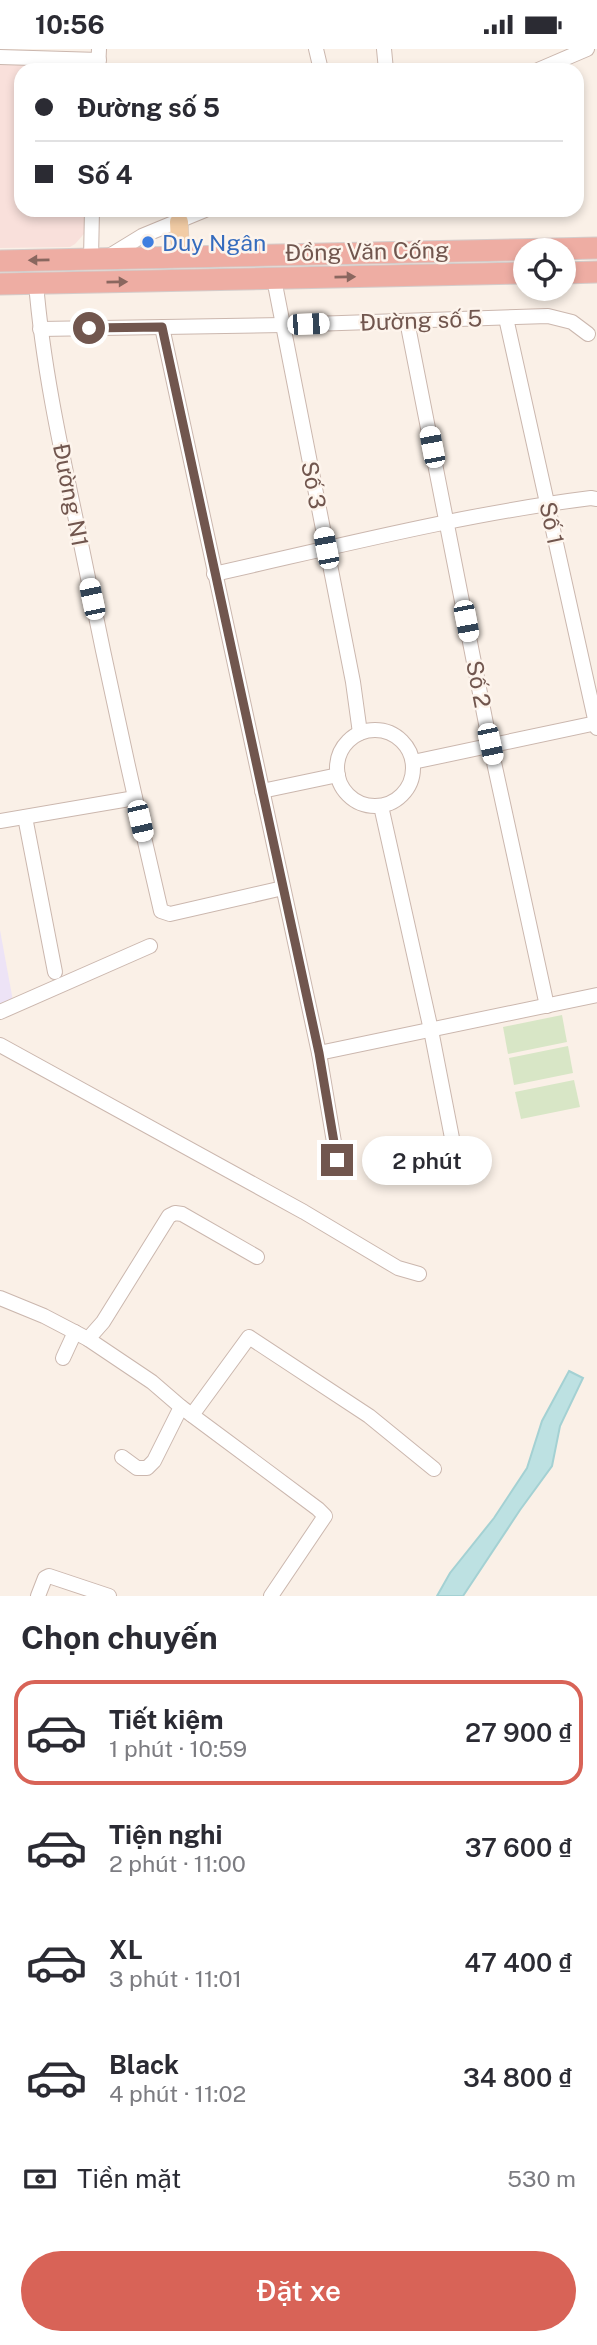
<!DOCTYPE html>
<html lang="vi">
<meta charset="utf-8">
<style>
:root{--surface:#fff;--page:#f2f2f3;--text:#2b2b33;--muted:#7c7c81;--line:#e1e1e2;--accent:#d86357}
body{margin:0;font-family:"Public Sans",sans-serif;background:var(--page);color:var(--text);height:100vh;display:flex;flex-direction:column;font-size:26px;white-space:nowrap}
*{box-sizing:border-box;margin:0}
p{font-size:23px;color:var(--muted)}
.icon{flex:none;width:38px;height:38px;fill:none;stroke:currentColor;stroke-width:2;stroke-linecap:round;stroke-linejoin:round}
.map{position:relative;height:1547px;overflow:hidden}
.drawer{display:flex;flex-direction:column;background:var(--surface);flex:1}
.drawer>*{flex:none}
.hud{position:absolute;left:14px;top:14px;width:570px;height:154px;border-radius:21px;box-shadow:0 4px 10px #0003;display:grid;align-content:center;height:154px;padding:0 21px;background:var(--surface)}
.buttons{position:absolute;left:513px;top:189px;display:grid;gap:14px}
.buttons a{display:grid;place-items:center;width:63px;height:63px;border-radius:50%;background:var(--surface);box-shadow:0 4px 10px #0003;font-size:35px}
.end{position:absolute;width:32px;height:32px;margin:-16px;border:9px solid #71564e;background:#fff;box-shadow:0 0 0 4px #fff}
.from{border-radius:50%}
.bubble{position:absolute;height:49px;border-radius:24px;background:var(--surface);box-shadow:0 4px 10px #0003;font-size:23px;font-weight:600;line-height:49px;text-align:center}
.car{position:absolute;width:21px;height:42px;margin:-21px -10px;border-radius:9px;box-shadow:0 0 5px 2px #0007;background:linear-gradient(#fff 24%,#345 0 40%,#fff 0 76%,#345 0 86%,#fff 0)}
.hud b{display:flex;align-items:center;gap:24px;height:66px;font-size:26px}
.hud b+b{border-top:2px solid var(--line)}
.hud i{width:18px;height:18px;background:var(--text)}
ul{padding:0;list-style:none}
li{display:flex;align-items:center;gap:21px;height:105px;margin:0 14px 10px;padding:0 7px;border:4px solid transparent;border-radius:21px}
li div{flex:1}
li b{display:block;font-size:26px}
li em{font-style:normal;font-weight:600}
li.current{border-color:var(--accent)}
li>.icon{width:63px;height:63px;stroke-width:1.5}
h2{padding:0 21px;font-size:32px;line-height:84px}
.pay{display:flex;align-items:center;gap:18px;height:77px;padding:0 21px;font-size:26px}
.pay p{margin-inline-start:auto}
.primary-button{display:flex;gap:14px;margin-top:auto;padding:14px 21px}
.primary-button a{flex:1;height:80px;border-radius:42px;background:var(--accent);color:#fff;font-size:28px;font-weight:600;line-height:80px;text-align:center}
.status{display:flex;justify-content:space-between;align-items:center;height:49px;padding:0 35px;background:var(--surface);direction:ltr}
.status svg{height:19px;fill:currentColor}
.map>svg:first-child{display:block}
.commercial{fill:#f9e0db}
.education{fill:#ede3f6}
.green{fill:#d8e6c6}
.water{fill:#bde1e2;stroke:#a4d1d3;stroke-width:2}
.lines{fill:none;stroke-linecap:round;stroke-linejoin:round}
.minor-casing{stroke:#cbb7ae;stroke-width:16}
.major-casing{stroke:#d4ccca;stroke-width:19}
.highway-casing{stroke:#d4ccca;stroke-width:23}
.minor{stroke:#fff;stroke-width:14}
.major{stroke:#f2cca5;stroke-width:18}
.highway{stroke:#eeada3;stroke-width:21}
.oneway{fill:#8a675f}
.route{stroke:#71564e;stroke-width:9}
.shop-dot{fill:#3f7fe0;stroke:#fdf4ec;stroke-width:2.5}
.labels{text-anchor:middle;dominant-baseline:central;stroke-width:5;stroke-linejoin:round;paint-order:stroke}
.shop-label{font-size:23px;fill:#366cbe;stroke:#fdf4ec;text-anchor:start}
.street-label{font-size:23px;fill:#71564e;stroke:#fdf4ec}
</style>
<div class="status"><b>10:56</b><svg viewBox="0 0 49 12"><path d="M0 12V9h3v3zM5 12V6h3v6zM10 12V3h3v9zM15 12V0h3v12zM26 1h20v11H26zM47 4h2v5h-2z"/></svg></div>
<div class="map">
<svg width="597" height="1547" viewBox="0 0 597 1547">
<rect width="100%" height="100%" fill="#faf0e7"/>
<polygon class="commercial" points="0,13 86,15 92,21 21,21 21,161 90,161 90,178 75,195 70,198 0,199"/>
<polygon class="education" points="0,881 13,952 0,958"/>
<g class="green">
<polygon points="562,966 567,993 508,1005 503,978"/>
<polygon points="568,997 573,1024 514,1036 509,1009"/>
<polygon points="574,1031 580,1058 521,1070 515,1043"/>
</g>
<polygon class="water" points="569,1322 583,1329 560,1377 552,1417 520,1461 463,1547 437,1547 450,1524 494,1469 527,1419 542,1372"/>
<g class="lines">
<defs>
<g id="minor">
<polyline points="316,0 321,21"/>
<polyline points="384,0 386,21"/>
<polyline points="0,8 99,11"/>
<polyline points="98,21 99,0"/>
<polyline points="538,21 587,0"/>
<polyline points="106,209 142,187 205,161"/>
<polyline points="91,210 92,161"/>
<polyline points="274,230 353,633 360,684"/>
<path d="M36 234C43 320 62 405 80 490 105 614 132 738 161 862L170 865 283 839"/>
<polyline points="506,269 597,679"/>
<polyline points="407,272 490,695 547,957"/>
<polyline points="162,278 319,1004 337,1111"/>
<polyline points="40,280 283,276 548,267 572,273 588,285"/>
<path d="M214 525C339 497 464 465 591 449L597 450"/>
<circle cx="375" cy="719" r="38"/>
<polyline points="413,713 596,674"/>
<polyline points="262,742 338,726"/>
<polyline points="381,757 431,981 452,1089"/>
<polyline points="25,768 55,923"/>
<polyline points="0,772 135,749"/>
<polyline points="0,963 150,897"/>
<polyline points="0,996 304,1163 398,1219 419,1225"/>
<polyline points="319,1004 597,946"/>
<polyline points="0,1249 44,1267 88,1290 103,1273 169,1167 175,1164 182,1165 257,1208"/>
<polyline points="88,1290 152,1333 181,1358 154,1412 147,1419 137,1419 122,1408"/>
<polyline points="63,1309 75,1283"/>
<polyline points="181,1358 318,1460 325,1467 271,1547"/>
<polyline points="192,1366 249,1288 369,1367 434,1420"/>
<polyline points="38,1547 45,1529 49,1527 109,1547"/>
</g>
<polyline id="major" points="179,173 180,193 187,208"/>
<g id="highway">
<polyline points="0,212 597,199"/>
<polyline points="564,224 597,223"/>
<polyline points="0,235 525,224"/>
</g>
</defs>
<use href="#minor" class="minor-casing"/>
<use href="#major" class="major-casing"/>
<use href="#highway" class="highway-casing"/>
<use href="#minor" class="minor"/>
<use href="#major" class="major"/>
<use href="#highway" class="highway"/>
</g>
<defs><path id="oneway-solid" d="M-6-.8H1V-3.2L6.5 0L1 3.2V.8H-6Z" transform="scale(1.75)"/></defs>
<g class="oneway">
<use href="#oneway-solid" transform="translate(39 211) rotate(179)"/>
<use href="#oneway-solid" transform="translate(345 228) rotate(-1)"/>
<use href="#oneway-solid" transform="translate(117 233) rotate(-1)"/>
</g>
<g class="lines">
<polyline class="route" points="89,279 162,278 319,1004 337,1111"/>
</g>
<circle class="shop-dot" cx="148" cy="193" r="7"/>
<g class="labels">
<g class="shop-label">
<text x="162" y="193">Duy Ngân</text>
</g>
<g class="street-label">
<text transform="translate(367 202) rotate(-1)">Đồng Văn Cống</text>
<text transform="translate(421 271) rotate(-2)">Đường số 5</text>
<text transform="translate(314 436) rotate(79)">Số 3</text>
<text transform="translate(71 446) rotate(79)">Đường N1</text>
<text transform="translate(552 474) rotate(78)">Số 1</text>
<text transform="translate(479 635) rotate(79)">Số 2</text>
</g>
</g>
</svg>
<div class="buttons">
<a><svg class="icon" aria-label="locate" viewBox="0 0 24 24"><circle cx="12" cy="12" r="6"/><path d="M12 2v4M12 18v4M2 12h4M18 12h4"/></svg></a>
</div>
<i class="end from" style="left:89px;top:279px"></i>
<i class="end" style="left:337px;top:1111px"></i>
<div class="bubble" style="left:362px;top:1087px;width:130px">2 phút</div>
<i class="car" style="left:308px;top:275px;rotate:88deg"></i>
<i class="car" style="left:432px;top:398px;rotate:349deg"></i>
<i class="car" style="left:326px;top:499px;rotate:349deg"></i>
<i class="car" style="left:92px;top:550px;rotate:348deg"></i>
<i class="car" style="left:466px;top:572px;rotate:169deg"></i>
<i class="car" style="left:490px;top:695px;rotate:168deg"></i>
<i class="car" style="left:140px;top:772px;rotate:167deg"></i>
<div class="hud">
<b><i class="from"></i>Đường số 5</b>
<b><i></i>Số 4</b>
</div>
</div>
<section class="drawer">
<h2>Chọn chuyến</h2>
<ul>
<li class="current"><svg class="icon" aria-label="car" viewBox="0 0 24 24"><path d="M5 17H2v-5l4-1 3-4h7l3 4 3 1v5h-3M9 17h6M6 11h13"/><circle cx="7" cy="17" r="2"/><circle cx="17" cy="17" r="2"/></svg><div><b>Tiết kiệm</b><p>1 phút · 10:59</p></div><em>27 900 ₫</em></li>
<li><svg class="icon" aria-label="car" viewBox="0 0 24 24"><path d="M5 17H2v-5l4-1 3-4h7l3 4 3 1v5h-3M9 17h6M6 11h13"/><circle cx="7" cy="17" r="2"/><circle cx="17" cy="17" r="2"/></svg><div><b>Tiện nghi</b><p>2 phút · 11:00</p></div><em>37 600 ₫</em></li>
<li><svg class="icon" aria-label="car" viewBox="0 0 24 24"><path d="M5 17H2v-5l4-1 3-4h7l3 4 3 1v5h-3M9 17h6M6 11h13"/><circle cx="7" cy="17" r="2"/><circle cx="17" cy="17" r="2"/></svg><div><b>XL</b><p>3 phút · 11:01</p></div><em>47 400 ₫</em></li>
<li><svg class="icon" aria-label="car" viewBox="0 0 24 24"><path d="M5 17H2v-5l4-1 3-4h7l3 4 3 1v5h-3M9 17h6M6 11h13"/><circle cx="7" cy="17" r="2"/><circle cx="17" cy="17" r="2"/></svg><div><b>Black</b><p>4 phút · 11:02</p></div><em>34 800 ₫</em></li>
</ul>
<div class="pay"><svg class="icon" aria-label="cash" viewBox="0 0 24 24"><path d="M3 7h18v10H3z"/><circle cx="12" cy="12" r="2"/></svg>Tiền mặt<p>530 m</p></div>
<div class="primary-button"><a>Đặt xe</a></div>
</section>
